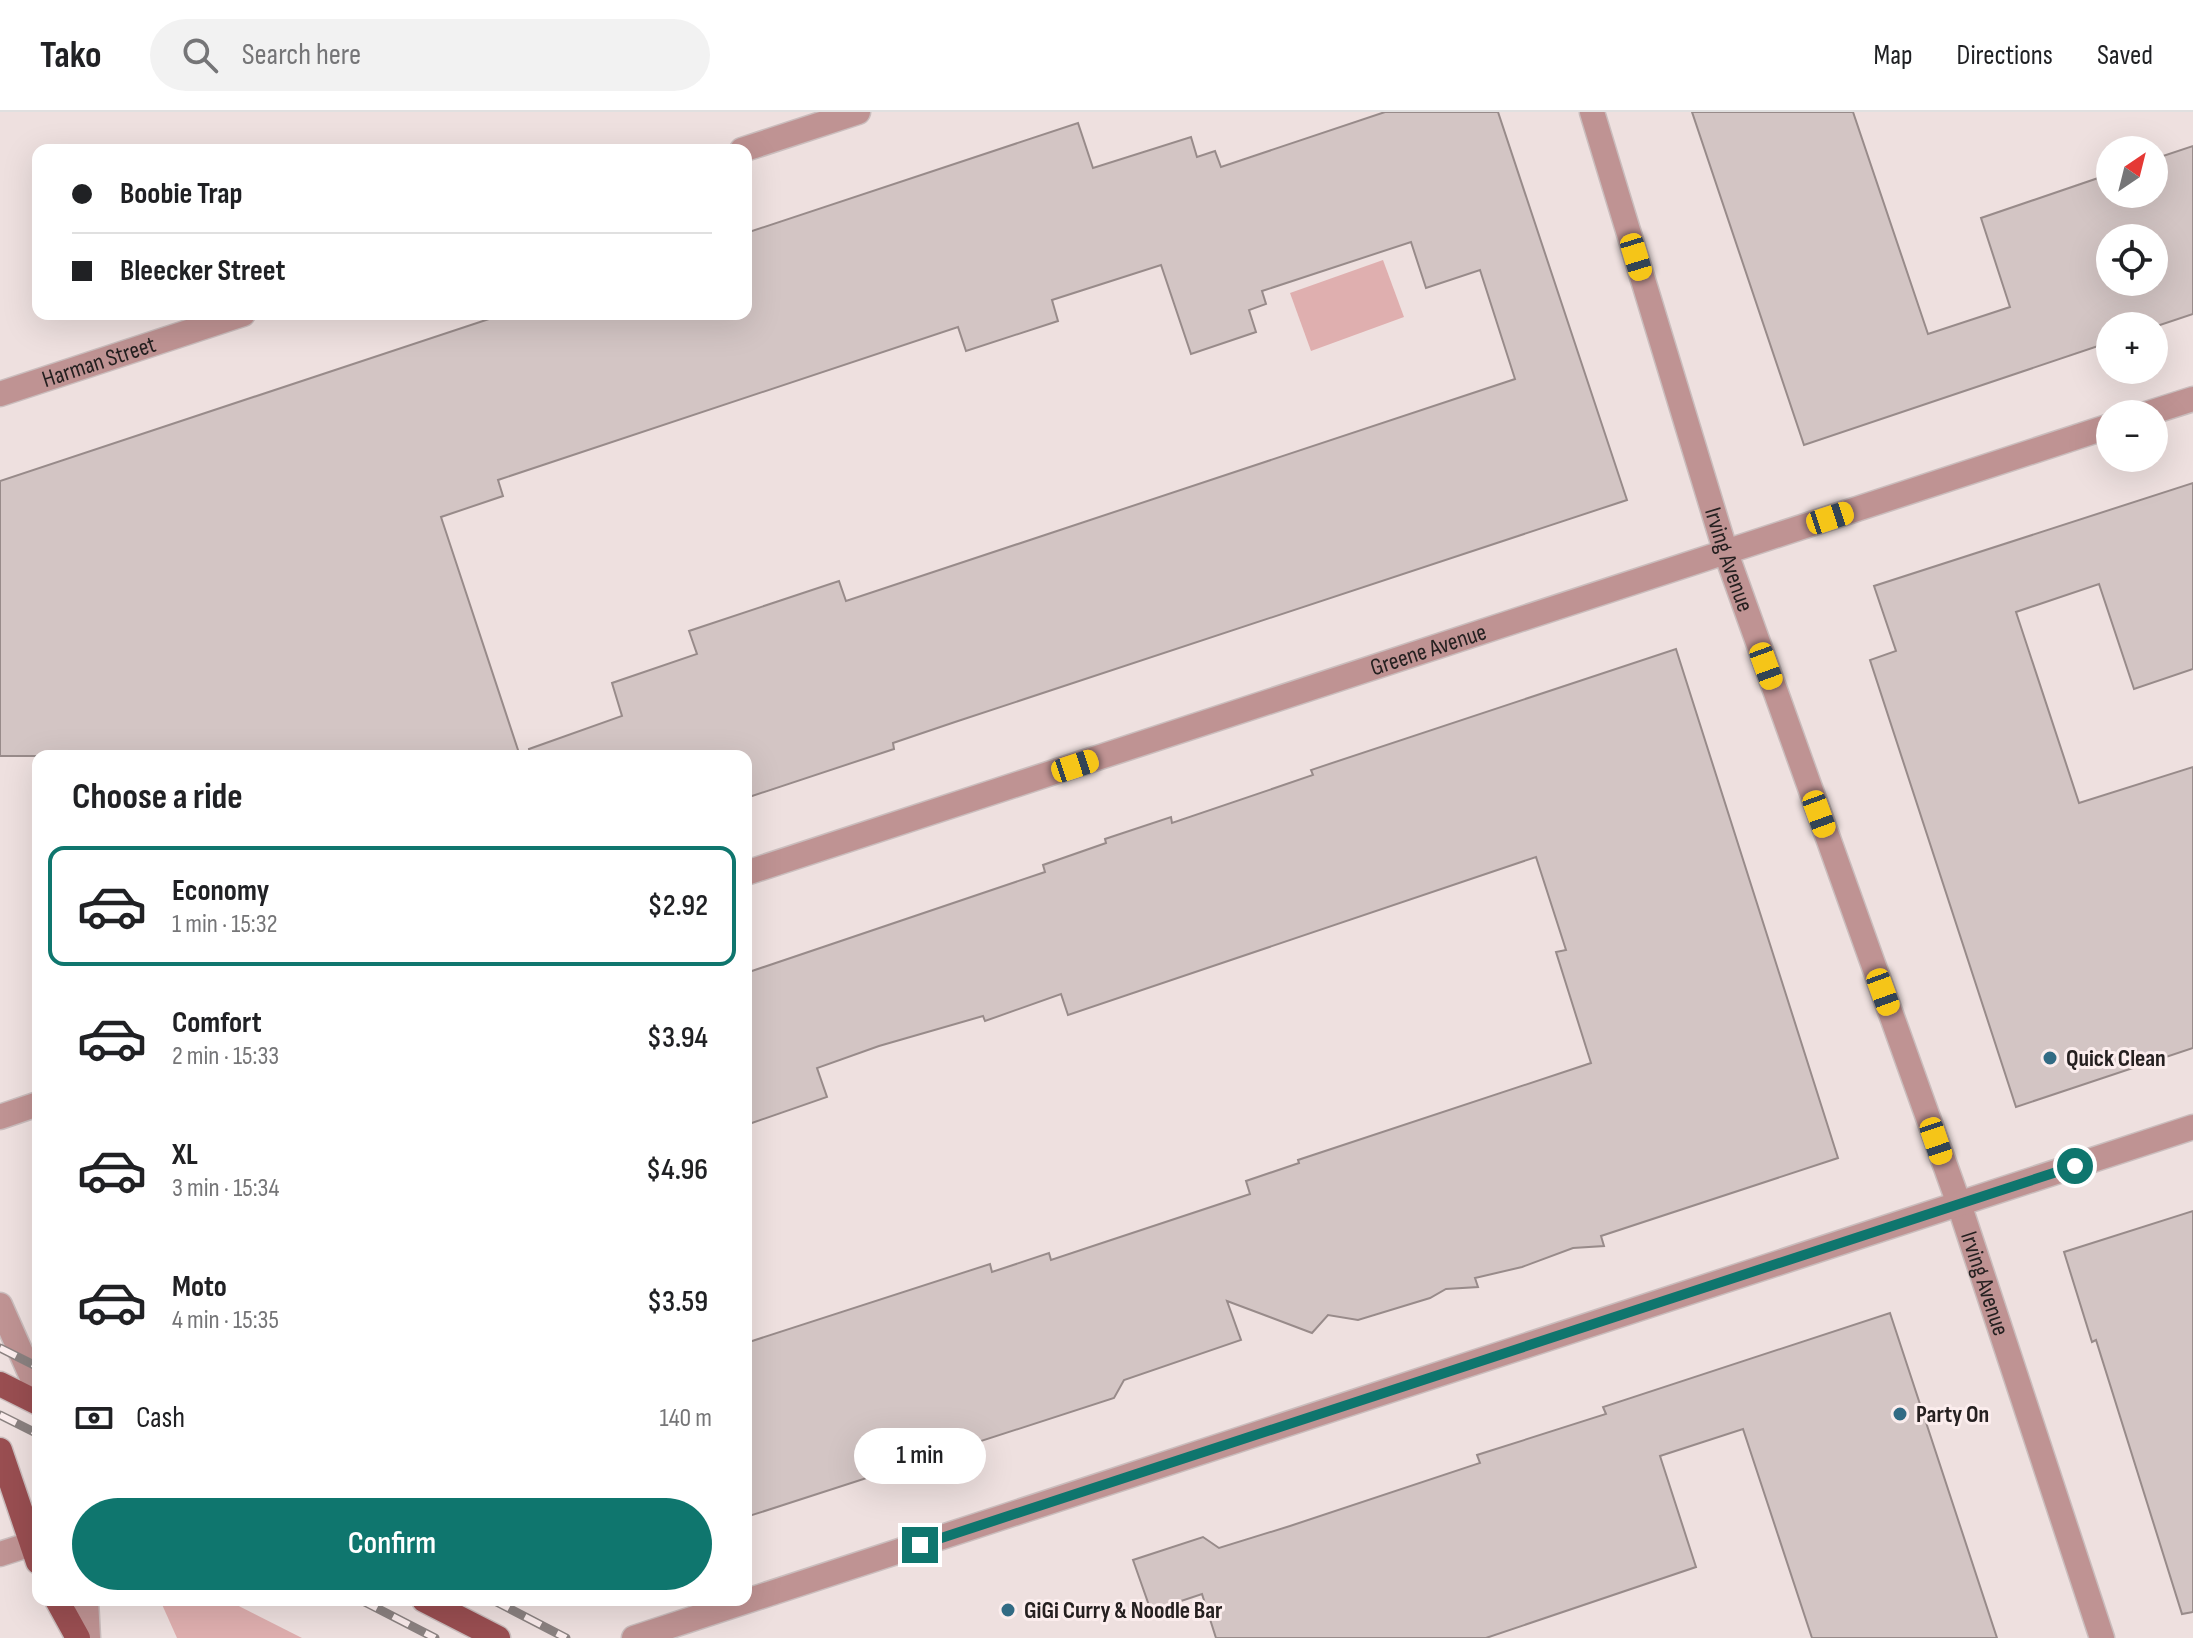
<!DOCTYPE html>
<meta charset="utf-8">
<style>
:root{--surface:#fff;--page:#f2f2f2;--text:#202124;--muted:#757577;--line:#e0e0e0;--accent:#0f766e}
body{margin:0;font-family:"Sofia Sans Condensed",sans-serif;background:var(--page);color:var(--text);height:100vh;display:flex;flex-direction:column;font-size:30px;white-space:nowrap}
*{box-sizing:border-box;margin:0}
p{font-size:26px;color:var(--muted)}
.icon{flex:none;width:44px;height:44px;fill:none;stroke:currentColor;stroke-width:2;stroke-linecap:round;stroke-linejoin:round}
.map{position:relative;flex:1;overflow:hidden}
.sheet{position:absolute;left:32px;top:638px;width:720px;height:856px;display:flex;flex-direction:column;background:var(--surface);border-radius:16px;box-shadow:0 8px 32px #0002}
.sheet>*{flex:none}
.banner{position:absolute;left:32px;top:32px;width:720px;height:176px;border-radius:16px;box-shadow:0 8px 32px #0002;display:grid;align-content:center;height:176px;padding:0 40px;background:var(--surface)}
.needle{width:52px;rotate:35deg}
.buttons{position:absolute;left:2096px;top:24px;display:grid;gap:16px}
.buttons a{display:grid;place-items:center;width:72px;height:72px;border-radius:50%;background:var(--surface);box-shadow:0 8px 32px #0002;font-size:40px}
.end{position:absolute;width:36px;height:36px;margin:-18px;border:10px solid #0f766e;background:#fff;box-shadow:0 0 0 4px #fff}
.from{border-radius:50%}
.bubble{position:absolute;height:56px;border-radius:28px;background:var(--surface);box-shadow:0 8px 32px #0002;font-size:26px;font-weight:600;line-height:56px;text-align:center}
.car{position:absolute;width:24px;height:48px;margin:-24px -12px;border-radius:10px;box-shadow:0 0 6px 2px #0007;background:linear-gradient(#f5c518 24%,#345 0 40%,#f5c518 0 76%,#345 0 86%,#f5c518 0)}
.banner b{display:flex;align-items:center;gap:28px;height:76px;font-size:30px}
.banner b+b{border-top:2px solid var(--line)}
.banner i{width:20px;height:20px;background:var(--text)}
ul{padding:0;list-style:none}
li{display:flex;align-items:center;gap:24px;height:120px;margin:0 16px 12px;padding:0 24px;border:4px solid transparent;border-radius:16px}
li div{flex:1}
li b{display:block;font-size:30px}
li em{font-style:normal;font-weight:600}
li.on{border-color:var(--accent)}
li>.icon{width:72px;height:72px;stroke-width:1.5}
h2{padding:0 40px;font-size:36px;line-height:96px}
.pay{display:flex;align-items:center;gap:20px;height:88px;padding:0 40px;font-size:30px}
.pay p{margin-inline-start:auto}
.action{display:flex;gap:16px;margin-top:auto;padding:16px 40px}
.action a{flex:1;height:92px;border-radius:48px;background:var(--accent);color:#fff;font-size:32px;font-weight:600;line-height:92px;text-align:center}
header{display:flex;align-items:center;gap:48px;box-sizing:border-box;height:112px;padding:0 40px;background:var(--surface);border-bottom:2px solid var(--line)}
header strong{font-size:38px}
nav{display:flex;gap:44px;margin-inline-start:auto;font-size:28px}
.search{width:560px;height:72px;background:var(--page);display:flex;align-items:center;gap:20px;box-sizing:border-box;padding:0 28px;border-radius:44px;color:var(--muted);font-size:30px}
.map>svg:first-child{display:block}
.green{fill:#dfafaf}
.building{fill:#d3c5c4;stroke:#988b8a;stroke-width:2;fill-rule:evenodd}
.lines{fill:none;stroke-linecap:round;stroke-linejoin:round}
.lane-casing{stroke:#cabdbd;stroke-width:27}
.street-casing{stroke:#cabdbd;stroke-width:27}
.primary-casing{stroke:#cabdbd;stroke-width:27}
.lane{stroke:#bf9393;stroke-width:24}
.street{stroke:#bf9393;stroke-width:24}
.primary{stroke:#994e51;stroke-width:24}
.rail-casing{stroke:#8b8281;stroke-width:9}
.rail{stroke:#fbeded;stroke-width:6;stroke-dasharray:18;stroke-linecap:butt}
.route{stroke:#0f766e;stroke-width:10}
.poi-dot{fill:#326b84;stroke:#fbeded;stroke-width:3}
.labels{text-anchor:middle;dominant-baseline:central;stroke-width:6;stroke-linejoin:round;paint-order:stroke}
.street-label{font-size:24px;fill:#252020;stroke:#fbeded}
.poi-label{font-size:24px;font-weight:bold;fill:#252020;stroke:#fbeded;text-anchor:start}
</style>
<header>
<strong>Tako</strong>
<div class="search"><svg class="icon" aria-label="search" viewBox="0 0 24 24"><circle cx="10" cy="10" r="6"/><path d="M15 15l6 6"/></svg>Search here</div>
<nav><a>Map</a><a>Directions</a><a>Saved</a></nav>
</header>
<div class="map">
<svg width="2193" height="1526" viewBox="0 0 2193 1526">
<rect width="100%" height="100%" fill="#eee0df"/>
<g class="green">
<polygon points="1383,148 1404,205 1311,239 1290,181"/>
<polygon points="160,1488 227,1488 302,1526 177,1526"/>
</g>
<g class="building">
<polygon points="1385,0 1498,0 1627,388 955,610 893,631 894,637 746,686 746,644 530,644 529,637 622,604 612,571 697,542 689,519 839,469 846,489 1515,267 1480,158 1426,176 1411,130 1262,179 1266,192 1249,198 1256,220 1191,242 1161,153 1052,188 1058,209 966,239 958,215 498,368 503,384 441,405 520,644 0,644 0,369 504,202 746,202 746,121 1078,11 1093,56 1191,25 1197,45 1215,39 1221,55"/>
<path d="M1692 0H1853L1928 222 2010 195 1981 106 2110 62V82H2154V47L2193 34V202L2154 215 2110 214V230L1804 333ZM2110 126H2154V170H2110Z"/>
<polygon points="2193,371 2193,557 2134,577 2099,472 2016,500 2079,691 2193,655 2193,936 2016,995 1870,548 1896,539 1874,474"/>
<polygon points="1676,537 1838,1046 1601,1124 1604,1134 1573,1136 1522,1155 1475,1166 1478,1175 1446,1177 1430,1186 1358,1208 1328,1203 1312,1221 1227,1189 1241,1228 1124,1268 1114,1286 746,1405 746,1231 990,1152 992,1160 1049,1141 1051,1148 1099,1132 1250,1082 1246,1069 1299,1051 1298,1048 1591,951 1556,840 1566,838 1536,745 1068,903 1061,882 985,909 983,904 879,934 817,956 827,985 746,1013 746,861 1045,760 1043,753 1106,731 1105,727 1171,705 1172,711 1313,663 1311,658"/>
<polygon points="2193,1099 2193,1500 2182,1502 2096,1228 2092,1230 2064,1140"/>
<polygon points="1890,1201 1997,1526 1812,1526 1743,1317 1660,1344 1696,1455 1486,1526 1216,1526 1202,1482 1151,1499 1133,1448 1203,1425 1219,1436 1290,1414 1480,1351 1477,1343 1606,1302 1603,1295"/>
</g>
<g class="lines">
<defs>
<polyline id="lane" points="0,1442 31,1432"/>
<g id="street">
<path id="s1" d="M1592 0 1726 441 1959 1092 2102 1526"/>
<polyline points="742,38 858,0"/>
<path id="s2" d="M0 282 243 202"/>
<polyline points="2146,302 2193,287"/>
<path id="s3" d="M746 761 2110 314"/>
<polyline points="0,1005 38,992"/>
<polyline points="0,1193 38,1279"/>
<polyline points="86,1488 88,1526"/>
<polyline points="634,1526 2193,1015"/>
</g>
<g id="primary">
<polyline points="0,1272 38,1291"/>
<polyline points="0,1338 38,1450"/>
<polyline points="57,1488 78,1526"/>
<polyline points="424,1488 498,1526"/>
</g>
</defs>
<use href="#lane" class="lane-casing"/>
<use href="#street" class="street-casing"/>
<use href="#primary" class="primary-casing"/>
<use href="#lane" class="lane"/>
<use href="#street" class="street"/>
<use href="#primary" class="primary"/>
<defs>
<g id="rail">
<polyline points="0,1236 38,1255"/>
<polyline points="0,1303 38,1322"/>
<polyline points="361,1488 435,1526"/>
<polyline points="493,1488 566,1526"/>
</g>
</defs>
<use href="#rail" class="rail-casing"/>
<use href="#rail" class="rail"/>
</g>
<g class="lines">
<polyline class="route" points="920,1433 2075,1054"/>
</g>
<g class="poi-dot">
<circle cx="2050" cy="946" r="8"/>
<circle cx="1900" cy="1302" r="8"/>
<circle cx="1008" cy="1498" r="8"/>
</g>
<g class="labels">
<g class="street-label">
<text stroke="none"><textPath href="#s2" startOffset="104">Harman Street</textPath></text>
<text stroke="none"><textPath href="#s1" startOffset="468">Irving Avenue</textPath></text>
<text stroke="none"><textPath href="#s3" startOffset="718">Greene Avenue</textPath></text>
<text stroke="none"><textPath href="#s1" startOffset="1236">Irving Avenue</textPath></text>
</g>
<g class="poi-label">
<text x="2066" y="946">Quick Clean</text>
<text x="1916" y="1302">Party On</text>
<text x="1024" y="1498">GiGi Curry &amp; Noodle Bar</text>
</g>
</g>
</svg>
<div class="buttons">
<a><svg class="needle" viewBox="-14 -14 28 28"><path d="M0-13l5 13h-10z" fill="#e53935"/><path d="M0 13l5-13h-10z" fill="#757577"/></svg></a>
<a><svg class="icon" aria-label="locate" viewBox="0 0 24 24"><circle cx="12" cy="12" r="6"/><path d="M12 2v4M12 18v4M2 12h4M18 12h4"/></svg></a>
<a>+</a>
<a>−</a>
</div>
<i class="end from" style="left:2075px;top:1054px"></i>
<i class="end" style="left:920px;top:1433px"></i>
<div class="bubble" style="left:854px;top:1316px;width:132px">1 min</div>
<i class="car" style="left:1636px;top:145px;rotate:163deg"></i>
<i class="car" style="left:1830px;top:406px;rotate:72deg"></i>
<i class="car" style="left:1766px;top:554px;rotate:160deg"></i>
<i class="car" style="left:1075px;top:654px;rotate:72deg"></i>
<i class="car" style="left:1819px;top:702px;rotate:160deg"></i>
<i class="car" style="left:1883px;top:880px;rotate:160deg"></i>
<i class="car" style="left:1936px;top:1029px;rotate:161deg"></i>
<div class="banner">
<b><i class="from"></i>Boobie Trap</b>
<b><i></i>Bleecker Street</b>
</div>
<section class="sheet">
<h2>Choose a ride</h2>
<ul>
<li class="on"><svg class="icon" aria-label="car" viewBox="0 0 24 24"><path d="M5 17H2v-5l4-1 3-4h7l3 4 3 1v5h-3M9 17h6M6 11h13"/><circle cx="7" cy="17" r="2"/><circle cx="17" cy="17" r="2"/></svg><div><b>Economy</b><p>1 min · 15:32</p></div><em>$2.92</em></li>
<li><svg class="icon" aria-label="car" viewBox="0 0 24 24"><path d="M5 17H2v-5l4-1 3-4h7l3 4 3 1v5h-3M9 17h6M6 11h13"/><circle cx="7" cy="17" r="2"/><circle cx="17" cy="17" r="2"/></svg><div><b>Comfort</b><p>2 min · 15:33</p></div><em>$3.94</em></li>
<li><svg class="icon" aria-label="car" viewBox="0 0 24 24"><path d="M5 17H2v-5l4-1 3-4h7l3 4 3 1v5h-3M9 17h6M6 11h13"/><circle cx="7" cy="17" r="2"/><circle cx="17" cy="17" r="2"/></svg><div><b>XL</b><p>3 min · 15:34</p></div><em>$4.96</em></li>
<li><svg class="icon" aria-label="car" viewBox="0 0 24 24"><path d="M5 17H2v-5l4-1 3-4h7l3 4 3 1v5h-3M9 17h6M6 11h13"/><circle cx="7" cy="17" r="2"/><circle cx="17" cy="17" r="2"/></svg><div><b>Moto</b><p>4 min · 15:35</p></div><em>$3.59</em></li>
</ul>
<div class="pay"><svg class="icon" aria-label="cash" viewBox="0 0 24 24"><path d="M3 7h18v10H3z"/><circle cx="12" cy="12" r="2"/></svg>Cash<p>140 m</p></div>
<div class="action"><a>Confirm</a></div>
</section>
</div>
